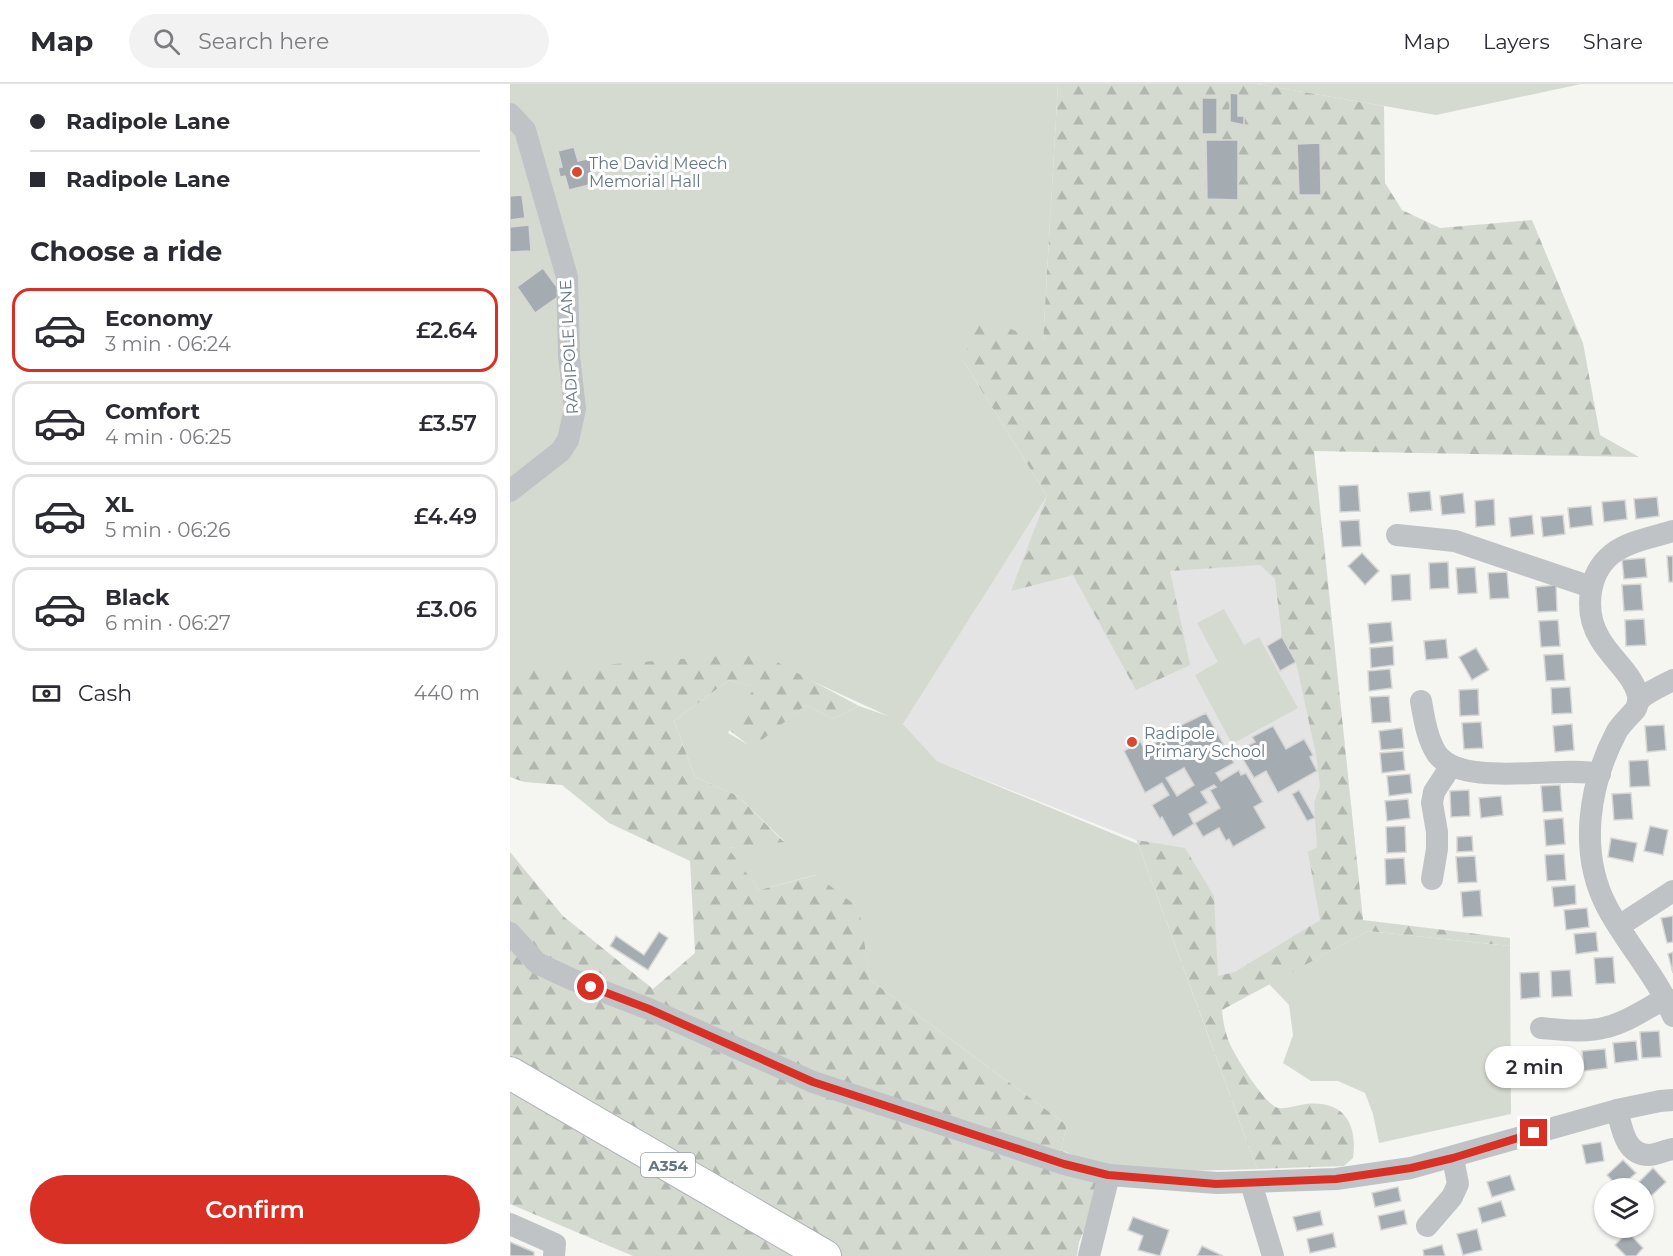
<!DOCTYPE html>
<meta charset="utf-8">
<style>
:root{--surface:#fff;--page:#f2f2f3;--text:#2b2b33;--muted:#7c7c81;--line:#e1e1e2;--accent:#d93025}
body{margin:0;font-family:Montserrat,sans-serif;background:var(--page);color:var(--text);height:100vh;display:flex;flex-direction:column;font-size:22px;white-space:nowrap}
*{box-sizing:border-box;margin:0}
p{font-size:20px;color:var(--muted)}
.icon{flex:none;width:33px;height:33px;fill:none;stroke:currentColor;stroke-width:2;stroke-linecap:round;stroke-linejoin:round}
.map{position:relative;flex:1;overflow:hidden}
.panel{display:flex;flex-direction:column;background:var(--surface);width:510px}
.panel>*{flex:none}
.top-card{display:grid;align-content:center;height:132px;padding:0 30px;background:var(--surface)}
.fabs{position:absolute;left:1084px;top:1094px;display:grid;gap:12px}
.fabs a{display:grid;place-items:center;width:60px;height:60px;border-radius:50%;background:var(--surface);box-shadow:0 2px 4px #0004;font-size:30px}
.end{position:absolute;width:27px;height:27px;margin:-14px;border:8px solid #d93025;background:#fff;box-shadow:0 0 0 3px #fff}
.from{border-radius:50%}
.bubble{position:absolute;height:42px;border-radius:21px;background:var(--surface);box-shadow:0 2px 4px #0004;font-size:20px;font-weight:600;line-height:42px;text-align:center}
.top-card b{display:flex;align-items:center;gap:21px;height:57px;font-size:22px}
.top-card b+b{border-top:2px solid var(--line)}
.top-card i{width:15px;height:15px;background:var(--text)}
ul{padding:0;list-style:none}
li{display:flex;align-items:center;gap:18px;height:84px;margin:0 12px 9px;padding:0 18px;border:3px solid var(--line);border-radius:18px}
li div{flex:1}
li b{display:block;font-size:22px}
li em{font-style:normal;font-weight:600}
li.selected{border-color:var(--accent)}
li>.icon{width:54px;height:54px;stroke-width:1.5}
h2{padding:0 30px;font-size:27px;line-height:72px}
.pay{display:flex;align-items:center;gap:15px;height:66px;padding:0 30px;font-size:22px}
.pay p{margin-inline-start:auto}
.cta{display:flex;gap:12px;margin-top:auto;padding:12px 30px}
.cta a{flex:1;height:69px;border-radius:36px;background:var(--accent);color:#fff;font-size:24px;font-weight:600;line-height:69px;text-align:center}
header{display:flex;align-items:center;gap:36px;box-sizing:border-box;height:84px;padding:0 30px;background:var(--surface);border-bottom:2px solid var(--line)}
header strong{font-size:28px}
nav{display:flex;gap:33px;margin-inline-start:auto;font-size:21px}
.search{width:420px;height:54px;background:var(--page);display:flex;align-items:center;gap:15px;box-sizing:border-box;padding:0 21px;border-radius:33px;color:var(--muted);font-size:22px}
main{display:flex;flex:1;min-height:0}
.map>svg:first-child{display:block}
.built{fill:#e3e4e3}
.green{fill:#d5dad1}
.forest{fill:url(#forest-firs)}
.building{fill:#a4acb1;stroke:#d7d6d5;stroke-width:1.5;fill-rule:evenodd}
.lines{fill:none;stroke-linecap:round;stroke-linejoin:round}
.highway-casing{stroke:#b0b4b7;stroke-width:34}
.minor{stroke:#bfc3c6;stroke-width:22}
.highway{stroke:#fff;stroke-width:32}
.route{stroke:#d93025;stroke-width:8}
.poi-dot{fill:#d8492f;stroke:#fff;stroke-width:2}
.labels{text-anchor:middle;dominant-baseline:central;stroke-width:6;stroke-linejoin:round;paint-order:stroke}
.shield{fill:#fff;stroke:#94a0a7;stroke-width:1.5}
.shield-label{font-size:15px;font-weight:bold;fill:#667781}
.poi-label{font-size:16px;fill:#667781;stroke:#fff;text-anchor:start}
.street-label{font-size:16px;fill:#667781;stroke:#fff}
</style>
<header>
<strong>Map</strong>
<div class="search"><svg class="icon" aria-label="search" viewBox="0 0 24 24"><circle cx="10" cy="10" r="6"/><path d="M15 15l6 6"/></svg>Search here</div>
<nav><a>Map</a><a>Layers</a><a>Share</a></nav>
</header>
<main>
<section class="panel">
<div class="top-card">
<b><i class="from"></i>Radipole Lane</b>
<b><i></i>Radipole Lane</b>
</div>
<h2>Choose a ride</h2>
<ul>
<li class="selected"><svg class="icon" aria-label="car" viewBox="0 0 24 24"><path d="M5 17H2v-5l4-1 3-4h7l3 4 3 1v5h-3M9 17h6M6 11h13"/><circle cx="7" cy="17" r="2"/><circle cx="17" cy="17" r="2"/></svg><div><b>Economy</b><p>3 min · 06:24</p></div><em>£2.64</em></li>
<li><svg class="icon" aria-label="car" viewBox="0 0 24 24"><path d="M5 17H2v-5l4-1 3-4h7l3 4 3 1v5h-3M9 17h6M6 11h13"/><circle cx="7" cy="17" r="2"/><circle cx="17" cy="17" r="2"/></svg><div><b>Comfort</b><p>4 min · 06:25</p></div><em>£3.57</em></li>
<li><svg class="icon" aria-label="car" viewBox="0 0 24 24"><path d="M5 17H2v-5l4-1 3-4h7l3 4 3 1v5h-3M9 17h6M6 11h13"/><circle cx="7" cy="17" r="2"/><circle cx="17" cy="17" r="2"/></svg><div><b>XL</b><p>5 min · 06:26</p></div><em>£4.49</em></li>
<li><svg class="icon" aria-label="car" viewBox="0 0 24 24"><path d="M5 17H2v-5l4-1 3-4h7l3 4 3 1v5h-3M9 17h6M6 11h13"/><circle cx="7" cy="17" r="2"/><circle cx="17" cy="17" r="2"/></svg><div><b>Black</b><p>6 min · 06:27</p></div><em>£3.06</em></li>
</ul>
<div class="pay"><svg class="icon" aria-label="cash" viewBox="0 0 24 24"><path d="M3 7h18v10H3z"/><circle cx="12" cy="12" r="2"/></svg>Cash<p>440 m</p></div>
<div class="cta"><a>Confirm</a></div>
</section>
<div class="map">
<svg width="1163" height="1172" viewBox="0 0 1163 1172">
<defs>
<pattern id="forest-firs" width="22" height="20" patternUnits="userSpaceOnUse" patternTransform="scale(1.5)"><rect width="22" height="20" fill="#d5dad1"/><path d="M5 1l3.5 6h-7zM16 11l3.5 6h-7z" fill="#b1b6af"/></pattern>
</defs>
<rect width="100%" height="100%" fill="#f5f5f2"/>
<polygon class="built" points="537,412 813,448 853,837 688,923 626,756 427,677 393,640"/>
<g class="green">
<polygon points="0,0 548,0 533,258 454,278 537,412 393,640 427,677 628,760 747,1085 645,1088 599,1086 551,1066 557,1041 360,896 348,824 305,791 249,806 217,764 274,757 228,712 185,693 164,637 219,596 246,603 218,649 242,663 296,621 323,635 349,622 378,632 250,573 0,589"/>
<polygon points="747,0 1071,0 926,31"/>
<polygon points="714,525 734,561 749,553 788,624 722,660 685,591 708,578 687,539"/>
<polygon points="858,847 1000,862 1001,1030 869,1059 863,1030 855,1009 828,997 801,997 773,979 783,951 779,921 759,900"/>
</g>
<g class="forest">
<path d="M548 0H747L874 22 875 99 892 126 930 144 1022 136 1073 259 1090 351 1129 373 804 367 853 836 1000 854V862L858 847 712 926C713 937 715 948 719 958 725 972 754 1020 768 1024 776 1025 788 1021 796 1020 833 1016 848 1039 843 1074L834 1082 747 1085 627 756 675 764 704 812 708 892 725 888 810 836 798 768 807 763 804 719 810 702 806 671 786 578 772 553 765 495 750 481 660 487 680 581 626 606 563 491 501 507 537 412 454 278 466 232 533 257Z"/>
<polygon points="250,569 349,622 323,635 296,621 242,664 218,645 245,603 219,596 164,637 185,693 228,712 274,758 218,764 249,806 306,791 349,824 360,896 557,1041 551,1066 599,1091 569,1158 567,1172 123,1172 0,1120 0,768 53,832 143,905 185,869 180,777 99,739 52,701 14,698 0,693 0,588"/>
</g>
<g class="building">
<polygon points="720,9 728,10 728,32 734,32 734,41 720,38"/>
<rect x="692" y="14" width="15" height="36"/>
<polygon points="696,56 728,56 728,116 697,115"/>
<polygon points="810,59 811,111 789,111 787,60"/>
<polygon points="64,63 68,77 81,74 87,99 59,106 55,92 50,93 48,84 52,83 48,67"/>
<polygon points="12,111 15,134 0,136 0,112"/>
<polygon points="19,141 21,167 0,168 0,143"/>
<polygon points="33,184 52,210 25,229 7,203"/>
<polygon points="848,401 850,427 830,428 829,402"/>
<polygon points="920,407 922,426 900,428 898,409"/>
<polygon points="953,409 955,429 932,431 930,412"/>
<polygon points="1147,413 1149,432 1126,435 1124,415"/>
<polygon points="984,415 985,441 966,443 965,417"/>
<polygon points="1115,416 1117,435 1094,438 1092,418"/>
<polygon points="1081,422 1083,441 1060,444 1058,424"/>
<polygon points="1022,431 1024,450 1001,453 999,434"/>
<polygon points="1053,431 1055,450 1033,453 1031,433"/>
<polygon points="849,436 851,462 832,463 830,437"/>
<polygon points="852,469 869,487 855,501 838,482"/>
<polygon points="1157,472 1163,472 1163,498 1159,498"/>
<polygon points="1135,474 1137,493 1114,495 1112,476"/>
<polygon points="938,478 939,504 920,505 919,479"/>
<polygon points="965,483 967,509 948,510 946,484"/>
<polygon points="997,488 999,514 980,515 978,489"/>
<polygon points="900,490 901,516 882,517 881,491"/>
<polygon points="1131,500 1133,526 1114,527 1112,501"/>
<polygon points="1046,501 1047,527 1028,528 1026,503"/>
<polygon points="1134,535 1136,561 1116,562 1115,536"/>
<polygon points="1048,536 1050,562 1031,563 1029,537"/>
<polygon points="881,538 883,557 860,560 858,540"/>
<polygon points="772,553 786,578 770,587 757,562"/>
<polygon points="936,555 938,574 916,576 914,557"/>
<polygon points="883,562 884,581 861,584 860,564"/>
<polygon points="966,564 979,586 962,596 949,573"/>
<polygon points="1053,570 1055,596 1036,597 1034,571"/>
<polygon points="880,585 882,604 859,607 858,587"/>
<polygon points="1060,603 1062,629 1042,630 1041,604"/>
<polygon points="968,605 969,631 950,632 949,606"/>
<polygon points="879,612 881,638 862,639 860,613"/>
<path d="M696 629 724 679 706 689 711 697 729 686 731 691 736 689 753 718 744 723 756 744 723 763 719 755 716 757 709 744 693 753 685 739 710 724 700 706 706 703 704 701 691 708 698 719 679 730 684 740 663 753 652 733 650 735 642 721 659 711 652 699 635 709 614 667 630 657 636 667 645 662 643 660 664 647 663 645ZM674 684 684 701 667 712 656 694Z"/>
<polygon points="971,638 973,664 954,665 952,639"/>
<polygon points="1062,640 1064,666 1045,668 1043,642"/>
<polygon points="1154,641 1156,666 1137,668 1135,642"/>
<polygon points="763,642 776,665 794,655 803,671 800,673 807,687 768,709 756,687 744,694 728,667 745,658 742,653"/>
<polygon points="892,644 894,664 871,666 869,647"/>
<polygon points="893,667 895,686 872,689 870,669"/>
<polygon points="1138,676 1140,702 1120,703 1119,677"/>
<polygon points="900,690 902,709 879,712 877,692"/>
<polygon points="1050,701 1052,727 1033,728 1031,702"/>
<polygon points="789,706 805,734 797,737 782,710"/>
<polygon points="959,706 960,732 941,733 940,707"/>
<polygon points="1121,709 1123,735 1104,736 1102,710"/>
<polygon points="991,712 993,731 971,734 969,714"/>
<polygon points="898,715 900,734 877,737 875,717"/>
<polygon points="1053,734 1055,760 1036,762 1034,736"/>
<polygon points="895,742 896,768 877,769 876,743"/>
<polygon points="1140,742 1158,746 1153,771 1134,767"/>
<polygon points="962,752 963,767 947,768 947,753"/>
<polygon points="1101,754 1127,759 1123,778 1098,773"/>
<polygon points="1054,770 1056,796 1037,797 1035,771"/>
<polygon points="965,772 967,798 948,799 946,773"/>
<polygon points="894,774 896,800 876,801 875,775"/>
<polygon points="1065,801 1066,820 1044,823 1042,803"/>
<polygon points="970,806 972,832 953,833 951,808"/>
<polygon points="1077,824 1079,843 1056,846 1054,826"/>
<polygon points="1163,832 1163,858 1157,859 1151,834"/>
<polygon points="149,848 158,854 138,886 100,862 106,852 134,871"/>
<polygon points="1086,848 1088,867 1066,870 1064,850"/>
<polygon points="1163,868 1163,889 1158,870"/>
<polygon points="1103,873 1105,899 1086,900 1084,874"/>
<polygon points="1060,886 1062,912 1042,913 1041,887"/>
<polygon points="1029,888 1030,913 1011,915 1010,889"/>
<polygon points="1149,947 1151,973 1132,974 1130,948"/>
<polygon points="1126,957 1128,976 1105,979 1103,959"/>
<polygon points="1095,965 1097,984 1074,987 1072,967"/>
<polygon points="1063,972 1065,992 1042,994 1040,974"/>
<polygon points="1030,979 1032,998 1009,1000 1007,981"/>
<polygon points="1091,1058 1094,1077 1076,1080 1072,1061"/>
<polygon points="1113,1076 1126,1089 1109,1104 1097,1091"/>
<polygon points="1143,1084 1156,1098 1140,1113 1134,1107 1134,1104 1131,1104 1127,1100"/>
<polygon points="1000,1091 1005,1106 982,1113 977,1098"/>
<polygon points="888,1103 891,1117 865,1123 862,1109"/>
<polygon points="991,1117 996,1132 972,1139 968,1124"/>
<polygon points="894,1126 897,1140 871,1146 868,1132"/>
<polygon points="810,1127 813,1141 787,1147 783,1133"/>
<polygon points="623,1133 659,1146 650,1172 628,1166 633,1152 618,1146"/>
<polygon points="967,1145 972,1166 953,1171 947,1150"/>
<polygon points="1118,1148 1133,1164 1126,1172 1116,1172 1105,1161"/>
<polygon points="823,1149 826,1163 800,1169 797,1155"/>
<polygon points="0,1158 24,1168 24,1172 0,1172"/>
<polygon points="932,1161 935,1172 914,1172 913,1166"/>
<polygon points="692,1162 713,1172 687,1172"/>
</g>
<g class="lines">
<defs>
<polyline id="highway" points="0,989 315,1172"/>
</defs>
<use href="#highway" class="highway-casing"/>
<g class="minor">
<polyline points="0,30 15,46 57,193 59,272 65,325 58,356 51,367 0,407"/>
<polyline points="887,451 945,457 1081,503"/>
<path d="M1163 596C1155 600 1132 611 1128 618 1127 621 1127 624 1125 626 1119 633 1112 639 1107 647 1079 700 1068 768 1097 823 1117 861 1147 892 1163 932"/>
<path d="M911 617C914 634 917 655 927 670 953 705 1049 681 1090 690"/>
<path d="M1129 617C1126 592 1103 577 1090 555 1074 529 1077 490 1102 470 1118 457 1144 453 1163 447"/>
<polyline points="922,795 927,765 927,748 922,719 924,708 941,682"/>
<polyline points="1109,842 1163,807"/>
<polyline points="0,849 27,879 61,895 139,925 303,998 554,1080 599,1091 707,1099 826,1095 901,1084 1107,1026 1150,1017 1163,1016"/>
<path d="M1031 944C1053 946 1075 949 1097 943 1118 938 1137 924 1156 914"/>
<path d="M1107 1026C1112 1044 1115 1071 1139 1071 1147 1071 1155 1066 1163 1065"/>
<polyline points="741,1099 763,1172"/>
<polyline points="0,1140 45,1160 44,1172"/>
<polyline points="917,1142 942,1113 948,1100 943,1074"/>
<polyline points="579,1172 599,1091"/>
</g>
<use href="#highway" class="highway"/>
</g>
<g class="lines">
<polyline class="route" points="81,903 139,925 303,998 554,1080 598,1091 706,1100 826,1095 901,1084 943,1074 1024,1049"/>
</g>
<g class="poi-dot">
<circle cx="67" cy="88" r="6"/>
<circle cx="622" cy="658" r="6"/>
</g>
<g class="labels">
<rect class="shield" x="131" y="1069" width="54" height="24" rx="4.5"/>
<g class="shield-label">
<text x="158" y="1081">A354</text>
</g>
<g class="poi-label">
<text x="79" y="79">The David Meech<tspan x="79" dy="18">Memorial Hall</tspan></text>
<text x="634" y="649">Radipole<tspan x="634" dy="18">Primary School</tspan></text>
</g>
<g class="street-label">
<text transform="translate(59 263) rotate(-93)">RADIPOLE LANE</text>
</g>
</g>
</svg>
<div class="fabs">
<a><svg class="icon" aria-label="layers" viewBox="0 0 24 24"><path d="M12 4l9 5-9 5-9-5zM3 14l9 5 9-5"/></svg></a>
</div>
<i class="end from" style="left:81px;top:903px"></i>
<i class="end" style="left:1024px;top:1049px"></i>
<div class="bubble" style="left:975px;top:962px;width:99px">2 min</div>
</div>
</main>
